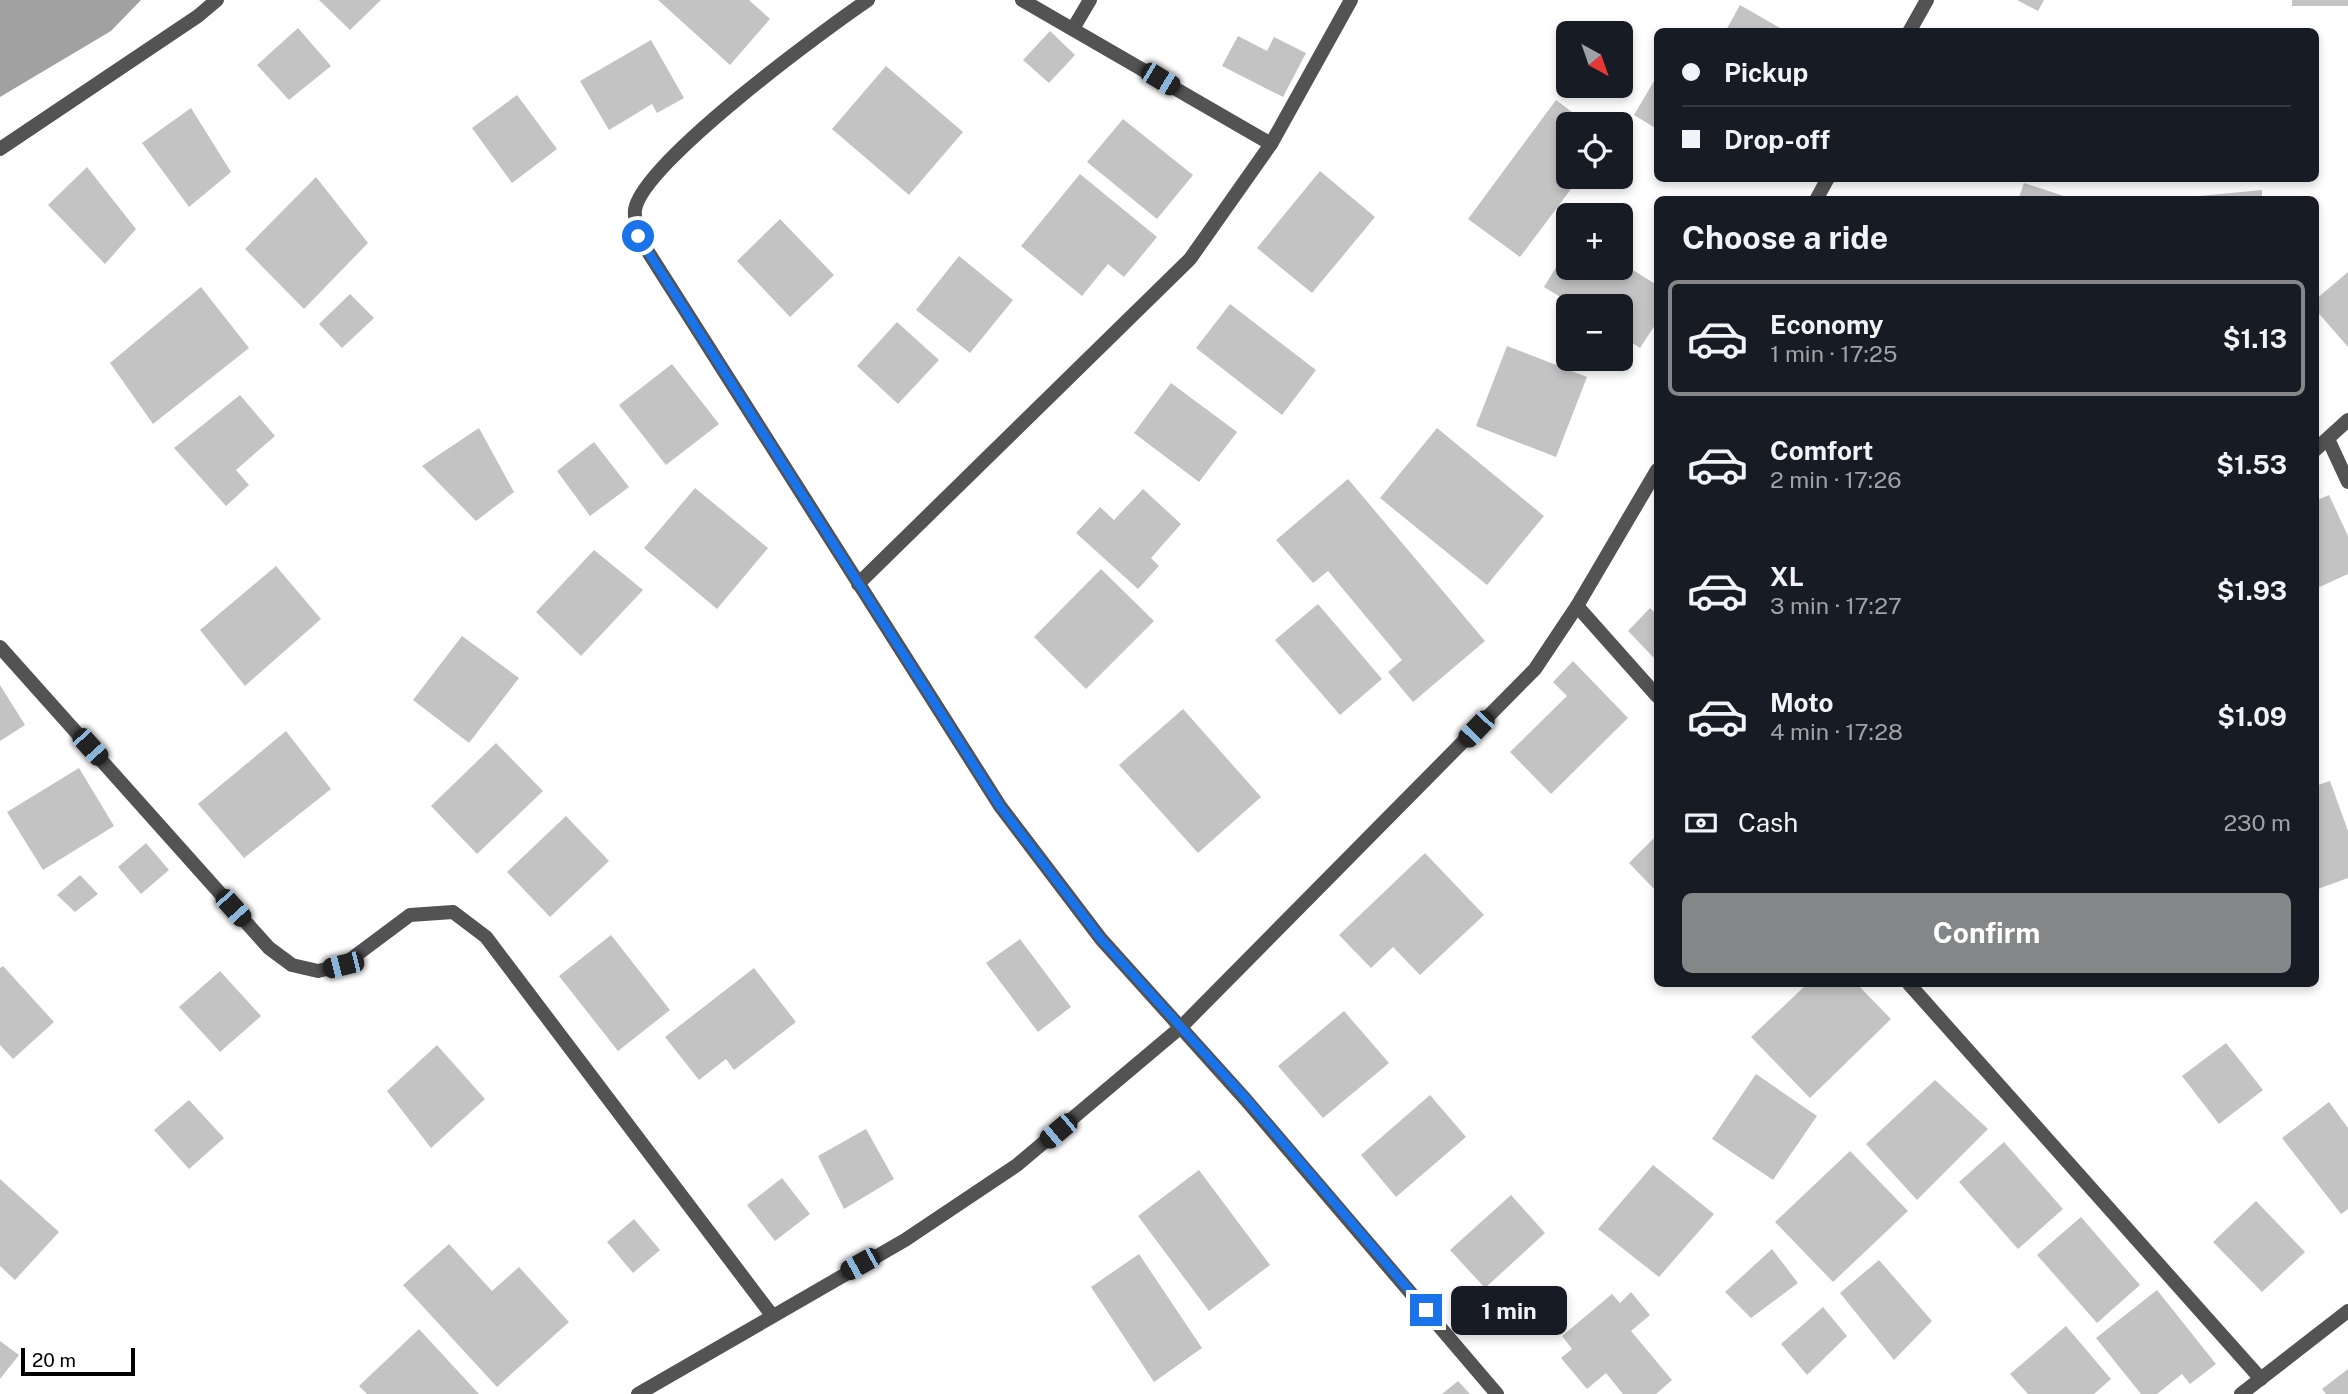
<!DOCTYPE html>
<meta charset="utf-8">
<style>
:root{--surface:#171b24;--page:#20242c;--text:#f1f3f6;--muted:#9ea1a6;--line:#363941;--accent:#858687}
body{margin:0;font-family:"Public Sans",sans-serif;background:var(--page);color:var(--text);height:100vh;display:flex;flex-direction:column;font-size:26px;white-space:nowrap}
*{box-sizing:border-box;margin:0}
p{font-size:23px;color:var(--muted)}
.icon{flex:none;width:38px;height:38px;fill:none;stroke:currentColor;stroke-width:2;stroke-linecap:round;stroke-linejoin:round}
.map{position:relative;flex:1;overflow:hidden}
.panel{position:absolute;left:1654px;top:196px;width:665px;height:791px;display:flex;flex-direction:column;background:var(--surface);border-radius:10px;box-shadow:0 4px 10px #0003}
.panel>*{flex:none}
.top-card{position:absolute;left:1654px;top:28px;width:665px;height:154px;border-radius:10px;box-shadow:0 4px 10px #0003;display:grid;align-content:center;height:154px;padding:0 28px;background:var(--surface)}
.needle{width:46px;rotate:140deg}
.controls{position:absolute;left:1556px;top:21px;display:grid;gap:14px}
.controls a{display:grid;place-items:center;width:77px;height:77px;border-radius:10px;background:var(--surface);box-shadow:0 4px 10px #0003;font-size:35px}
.scale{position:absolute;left:21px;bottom:18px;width:114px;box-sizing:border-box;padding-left:7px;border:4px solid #000;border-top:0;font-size:19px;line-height:24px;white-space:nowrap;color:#000;-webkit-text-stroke:5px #fff;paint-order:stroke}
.end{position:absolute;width:32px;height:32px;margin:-16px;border:9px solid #1a73e8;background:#fff;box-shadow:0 0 0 4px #fff}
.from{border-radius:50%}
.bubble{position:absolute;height:49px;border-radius:10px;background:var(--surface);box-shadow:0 4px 10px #0003;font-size:23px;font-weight:700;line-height:49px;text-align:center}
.car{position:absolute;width:21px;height:42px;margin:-21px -10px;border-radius:9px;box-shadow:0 0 5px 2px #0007;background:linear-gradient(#222 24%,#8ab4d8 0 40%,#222 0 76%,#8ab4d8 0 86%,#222 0)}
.top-card b{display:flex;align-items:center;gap:24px;height:66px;font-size:26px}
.top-card b+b{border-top:2px solid var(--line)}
.top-card i{width:18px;height:18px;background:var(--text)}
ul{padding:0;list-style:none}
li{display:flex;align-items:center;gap:21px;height:116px;margin:0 14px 10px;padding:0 14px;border:4px solid transparent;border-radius:10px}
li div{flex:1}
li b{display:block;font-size:26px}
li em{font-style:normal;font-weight:700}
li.current{border-color:var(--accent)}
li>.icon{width:63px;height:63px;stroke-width:1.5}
h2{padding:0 28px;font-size:32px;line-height:84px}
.pay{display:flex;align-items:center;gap:18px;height:77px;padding:0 28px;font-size:26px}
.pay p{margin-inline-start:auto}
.cta{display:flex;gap:14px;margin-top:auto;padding:14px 28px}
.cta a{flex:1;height:80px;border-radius:10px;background:var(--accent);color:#fff;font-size:28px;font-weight:700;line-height:80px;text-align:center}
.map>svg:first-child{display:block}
.water{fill:#a1a1a1}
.building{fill:#c3c3c3}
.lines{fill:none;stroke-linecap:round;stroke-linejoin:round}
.service{stroke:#535353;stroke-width:14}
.minor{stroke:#535353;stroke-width:14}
.route{stroke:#1a73e8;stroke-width:9}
</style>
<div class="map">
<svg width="2348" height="1394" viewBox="0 0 2348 1394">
<rect width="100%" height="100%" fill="#fff"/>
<polygon class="water" points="0,0 141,0 111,31 0,97"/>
<g class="building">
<polygon points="319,0 381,0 350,30"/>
<polygon points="658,0 749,0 770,19 730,65"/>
<polygon points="2017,0 2044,0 2038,11"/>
<rect x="2292" y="0" width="56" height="6"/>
<polygon points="1740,5 1787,32 1725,32"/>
<polygon points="298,28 331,66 289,100 257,65"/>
<polygon points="1050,31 1075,55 1049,83 1023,60"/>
<polygon points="1238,36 1267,51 1274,37 1306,53 1283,97 1222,66"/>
<polygon points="651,40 684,98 657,113 652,104 609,130 580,81"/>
<polygon points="886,66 963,132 909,195 832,129"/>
<polygon points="1657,76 1657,129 1634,115"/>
<polygon points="517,95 557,149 512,183 472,128"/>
<polygon points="1556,100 1588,124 1568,124 1568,177 1580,177 1520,257 1468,219"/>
<polygon points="191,108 231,172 189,207 142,143"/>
<polygon points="1123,119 1193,175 1157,219 1087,162"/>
<polygon points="87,167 136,229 105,264 48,205"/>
<polygon points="1320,171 1375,217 1312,293 1257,248"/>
<polygon points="1080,174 1157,237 1124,277 1108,264 1082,296 1021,246"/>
<polygon points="316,177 368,243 304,309 245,249"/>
<polygon points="2024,183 2073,199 2072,200 2018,200"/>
<polygon points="2262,190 2262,200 2199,200 2199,196"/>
<polygon points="780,219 834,275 790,317 737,261"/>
<polygon points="1568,248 1568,268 1620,268 1620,262 1657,285 1657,322 1640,348 1620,335 1620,306 1575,306 1544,287"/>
<polygon points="959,256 1013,300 970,353 916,310"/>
<polygon points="2348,272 2348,347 2315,309 2315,300"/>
<polygon points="201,287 249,348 153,424 110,363"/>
<polygon points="350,294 374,318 342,348 319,324"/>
<polygon points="1230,304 1316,370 1282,415 1196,348"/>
<polygon points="897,322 939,360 898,404 857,366"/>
<polygon points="1507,346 1587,377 1556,457 1476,426"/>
<polygon points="672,364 719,424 666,465 619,405"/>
<polygon points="1171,383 1237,432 1199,482 1134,433"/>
<polygon points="240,395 275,436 236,470 249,485 226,506 174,448"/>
<polygon points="479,428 514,492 476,521 422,466"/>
<polygon points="1437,428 1544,516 1487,585 1380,498"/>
<polygon points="594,442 629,487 590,516 557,471"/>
<polygon points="1348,479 1485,641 1413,702 1388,672 1402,660 1328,571 1313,583 1276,540"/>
<polygon points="695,488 768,548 717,609 644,548"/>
<polygon points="1143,489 1181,524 1151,558 1159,566 1138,589 1076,533 1100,507 1114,520"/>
<polygon points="2329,495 2348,536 2348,574 2315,589 2315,501"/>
<polygon points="594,550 643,590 581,656 536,612"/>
<polygon points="276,566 321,619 245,686 200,630"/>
<polygon points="1101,569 1154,621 1086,689 1034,637"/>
<polygon points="1318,604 1382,679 1340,715 1275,640"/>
<polygon points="1650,608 1657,615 1657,661 1628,631"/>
<polygon points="462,636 519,678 469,743 413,700"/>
<polygon points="1573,661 1628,718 1551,794 1510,752 1567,696 1553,682"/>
<polygon points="0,685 25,725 0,741"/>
<polygon points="1183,709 1261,797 1198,853 1119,765"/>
<polygon points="286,731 331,789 244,858 198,804"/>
<polygon points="496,743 543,791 477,854 431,806"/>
<polygon points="79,768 114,826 43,870 7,812"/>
<polygon points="2330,781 2348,831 2348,878 2315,890 2315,786"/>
<polygon points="566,816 609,861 550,917 507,872"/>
<polygon points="1657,835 1657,892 1629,863"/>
<polygon points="146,843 169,870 141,894 118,867"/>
<polygon points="1425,853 1484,915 1420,975 1393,947 1371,968 1339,935"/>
<polygon points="80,875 98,894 75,912 57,895"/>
<polygon points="611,935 670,1010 618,1051 559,976"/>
<polygon points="1020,939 1071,1007 1038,1032 986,963"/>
<polygon points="3,966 54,1022 13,1059 0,1045 0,968"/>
<polygon points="754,968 796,1022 734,1070 726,1059 699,1080 665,1037"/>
<polygon points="220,971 261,1016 220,1052 179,1007"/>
<polygon points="1807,984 1857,984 1891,1019 1810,1098 1751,1037"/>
<polygon points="1344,1011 1389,1063 1323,1118 1278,1066"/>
<polygon points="2226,1043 2263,1090 2219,1124 2182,1076"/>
<polygon points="437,1045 485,1099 431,1148 387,1091"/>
<polygon points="1756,1074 1817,1116 1773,1180 1712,1139"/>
<polygon points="1935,1080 1988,1129 1917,1200 1866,1144"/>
<polygon points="1430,1095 1466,1137 1396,1197 1361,1155"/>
<polygon points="189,1100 224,1138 189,1169 154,1130"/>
<polygon points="2329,1102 2348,1128 2348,1209 2341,1214 2282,1138"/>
<polygon points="866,1129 894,1179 844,1209 818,1156"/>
<polygon points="2004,1142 2063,1209 2018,1249 1959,1182"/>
<polygon points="1850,1151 1908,1211 1833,1282 1775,1222"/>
<polygon points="1653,1165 1714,1214 1659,1277 1598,1229"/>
<polygon points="1199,1170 1270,1265 1209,1311 1138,1216"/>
<polygon points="782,1178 810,1214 775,1241 747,1205"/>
<polygon points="0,1179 59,1232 15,1280 0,1266"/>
<polygon points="1511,1195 1545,1233 1485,1288 1450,1250"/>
<polygon points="2256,1201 2305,1252 2262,1292 2213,1242"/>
<polygon points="2081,1217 2140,1285 2097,1323 2037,1255"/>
<polygon points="634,1219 660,1250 633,1273 607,1242"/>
<polygon points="449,1244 492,1291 519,1267 569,1322 497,1387 403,1285"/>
<polygon points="1772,1249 1798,1283 1751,1318 1725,1292"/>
<polygon points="1139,1254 1202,1348 1154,1382 1091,1287"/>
<polygon points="1879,1260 1932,1321 1894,1360 1840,1293"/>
<polygon points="2157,1290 2216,1364 2190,1384 2182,1374 2157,1394 2141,1394 2096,1338"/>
<polygon points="1631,1292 1650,1315 1631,1331 1672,1380 1656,1394 1623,1394 1606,1373 1587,1389 1561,1358 1572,1349 1562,1336 1612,1294 1620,1303"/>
<polygon points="1823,1307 1847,1336 1807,1375 1781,1344"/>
<polygon points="2066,1326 2111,1379 2094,1394 2028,1394 2010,1374"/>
<polygon points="419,1329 479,1394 367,1394 359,1386"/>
<polygon points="0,1341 19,1355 0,1379"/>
<polygon points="2348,1369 2348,1394 2326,1394 2322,1389"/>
<polygon points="1458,1381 1470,1394 1442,1394"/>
</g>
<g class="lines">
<polyline class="service" points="2328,439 2348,482"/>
<g class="minor">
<path d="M868 0C824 30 641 164 635 210 634 217 637 228 638 236L1000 806 1101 939 1246 1100 1497 1394"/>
<polyline points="1022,0 1271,144"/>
<polyline points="1074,27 1090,0"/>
<polyline points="1909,32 1927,0"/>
<polyline points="0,149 198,16 217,0"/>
<polyline points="1816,200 1828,178"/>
<polyline points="2315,450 2348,420"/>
<polyline points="858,584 1190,259 1271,144 1351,0"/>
<polyline points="1577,606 1657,696"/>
<polyline points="0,647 269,948 292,965 318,971 343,965 410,915 453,912 486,937 771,1314"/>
<polyline points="1909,984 2261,1379"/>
<polyline points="638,1394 905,1240 1017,1165 1181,1027 1535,669 1577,606 1657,470"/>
<polyline points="2241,1394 2348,1311"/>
</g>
</g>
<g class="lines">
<polyline class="route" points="638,236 1000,806 1101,939 1247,1100 1426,1310"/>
</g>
</svg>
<div class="controls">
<a><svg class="needle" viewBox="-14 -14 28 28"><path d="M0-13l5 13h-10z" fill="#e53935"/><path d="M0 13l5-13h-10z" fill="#9ea1a6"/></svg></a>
<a><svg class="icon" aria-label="locate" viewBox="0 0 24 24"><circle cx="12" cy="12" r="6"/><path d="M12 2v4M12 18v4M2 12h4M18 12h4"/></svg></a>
<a>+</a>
<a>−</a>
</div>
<div class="scale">20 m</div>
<i class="end from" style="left:638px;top:236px"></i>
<i class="end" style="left:1426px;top:1310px"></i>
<div class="bubble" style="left:1451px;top:1286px;width:116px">1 min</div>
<i class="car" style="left:1160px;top:79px;rotate:121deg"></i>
<i class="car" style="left:1476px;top:729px;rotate:224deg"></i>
<i class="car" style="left:90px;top:747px;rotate:138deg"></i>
<i class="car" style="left:233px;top:908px;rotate:138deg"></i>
<i class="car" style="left:343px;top:965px;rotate:256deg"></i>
<i class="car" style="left:1058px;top:1131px;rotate:230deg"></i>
<i class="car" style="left:860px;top:1264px;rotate:241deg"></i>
<div class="top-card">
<b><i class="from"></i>Pickup</b>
<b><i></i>Drop-off</b>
</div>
<section class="panel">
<h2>Choose a ride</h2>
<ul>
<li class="current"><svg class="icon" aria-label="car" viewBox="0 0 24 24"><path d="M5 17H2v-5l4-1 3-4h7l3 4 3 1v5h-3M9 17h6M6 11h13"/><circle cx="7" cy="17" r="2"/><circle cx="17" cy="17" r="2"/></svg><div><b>Economy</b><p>1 min · 17:25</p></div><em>$1.13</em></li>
<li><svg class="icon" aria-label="car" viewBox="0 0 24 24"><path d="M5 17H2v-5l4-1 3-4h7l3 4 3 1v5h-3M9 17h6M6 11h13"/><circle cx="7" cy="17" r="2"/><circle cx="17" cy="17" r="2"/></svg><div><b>Comfort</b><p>2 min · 17:26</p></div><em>$1.53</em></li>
<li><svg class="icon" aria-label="car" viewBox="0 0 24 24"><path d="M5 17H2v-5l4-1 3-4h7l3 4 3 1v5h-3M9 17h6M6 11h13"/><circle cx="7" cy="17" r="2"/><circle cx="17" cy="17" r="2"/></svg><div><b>XL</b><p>3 min · 17:27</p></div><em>$1.93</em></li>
<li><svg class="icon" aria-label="car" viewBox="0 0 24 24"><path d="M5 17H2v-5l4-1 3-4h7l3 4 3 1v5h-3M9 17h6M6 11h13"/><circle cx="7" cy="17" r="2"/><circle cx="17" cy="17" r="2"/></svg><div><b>Moto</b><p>4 min · 17:28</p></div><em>$1.09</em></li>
</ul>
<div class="pay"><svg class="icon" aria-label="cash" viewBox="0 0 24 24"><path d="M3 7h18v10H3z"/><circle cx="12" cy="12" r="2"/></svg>Cash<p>230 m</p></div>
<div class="cta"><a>Confirm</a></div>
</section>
</div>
